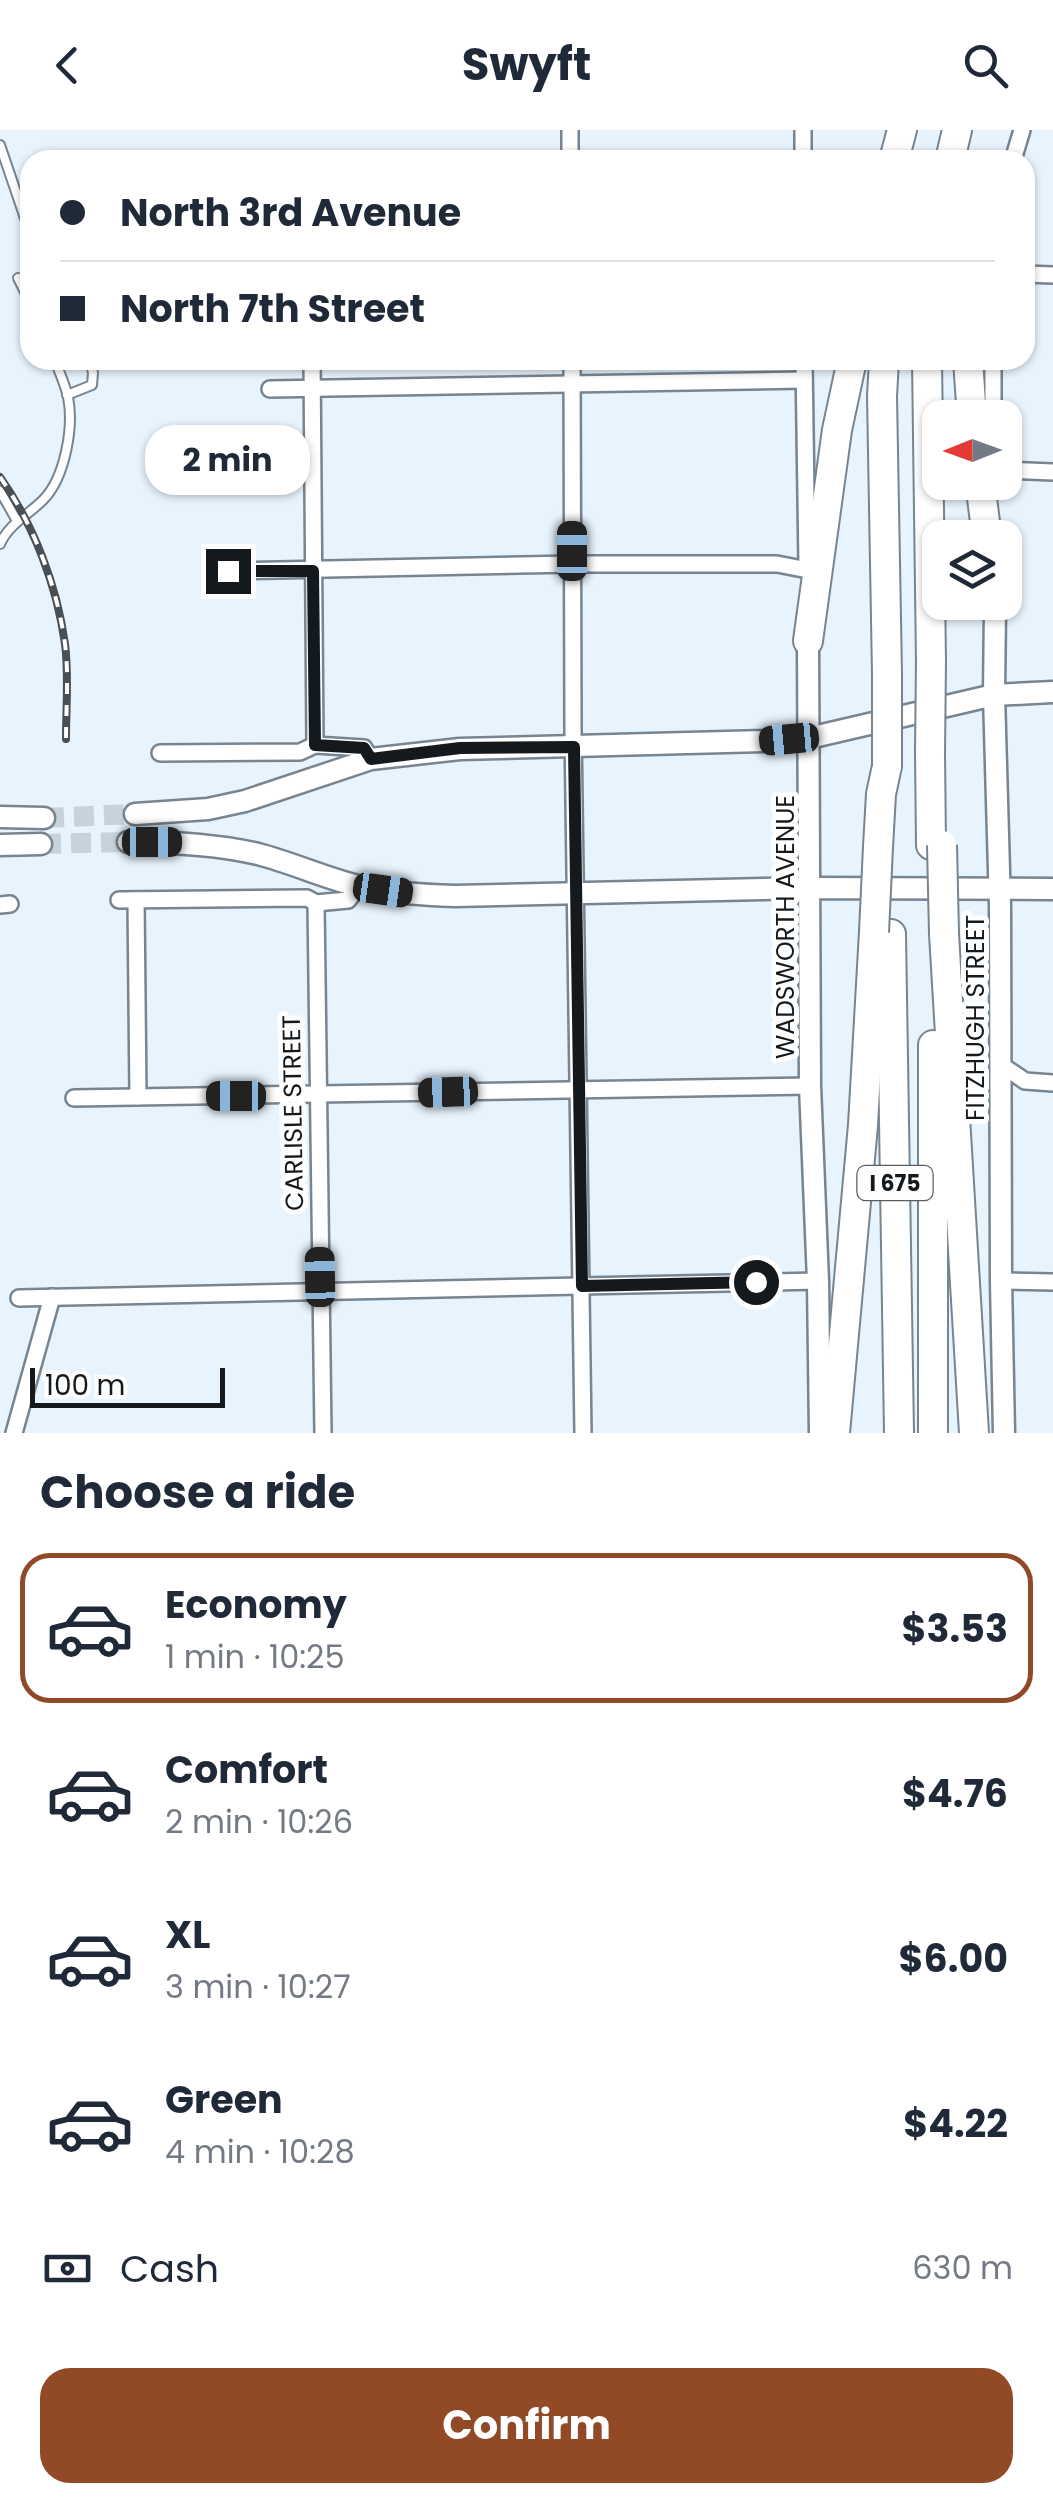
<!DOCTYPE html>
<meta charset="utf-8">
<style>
:root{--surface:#fff;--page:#f6f6f7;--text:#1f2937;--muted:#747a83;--line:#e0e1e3;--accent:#914a25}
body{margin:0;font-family:Poppins,sans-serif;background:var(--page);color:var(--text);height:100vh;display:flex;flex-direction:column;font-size:38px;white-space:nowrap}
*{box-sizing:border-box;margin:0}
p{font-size:32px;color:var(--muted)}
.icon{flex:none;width:55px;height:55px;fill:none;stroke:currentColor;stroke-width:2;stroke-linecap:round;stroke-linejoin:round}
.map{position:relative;height:1303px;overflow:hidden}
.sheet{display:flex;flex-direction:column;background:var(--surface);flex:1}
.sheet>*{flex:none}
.banner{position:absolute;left:20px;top:20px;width:1015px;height:220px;border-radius:30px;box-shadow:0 2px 8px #0004;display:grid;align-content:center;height:220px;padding:0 40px;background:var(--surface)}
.needle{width:65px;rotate:269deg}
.buttons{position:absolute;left:922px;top:270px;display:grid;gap:20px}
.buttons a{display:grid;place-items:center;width:100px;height:100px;border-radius:20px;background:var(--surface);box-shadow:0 2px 8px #0004;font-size:50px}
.scale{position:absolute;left:30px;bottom:25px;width:195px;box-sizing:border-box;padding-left:10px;border:5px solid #14191d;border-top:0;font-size:28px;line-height:35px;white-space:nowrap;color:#14191d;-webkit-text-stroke:8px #fefefe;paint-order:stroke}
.end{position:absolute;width:45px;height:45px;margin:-22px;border:12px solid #14191d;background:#fff;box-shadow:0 0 0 5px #fff}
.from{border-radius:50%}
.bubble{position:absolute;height:70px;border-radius:30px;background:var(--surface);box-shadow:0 2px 8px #0004;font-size:32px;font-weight:700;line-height:70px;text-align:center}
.car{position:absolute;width:30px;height:60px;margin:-30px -15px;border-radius:12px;box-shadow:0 0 8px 2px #0007;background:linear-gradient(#222 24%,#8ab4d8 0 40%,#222 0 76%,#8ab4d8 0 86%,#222 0)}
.banner b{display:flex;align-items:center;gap:35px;height:95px;font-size:38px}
.banner b+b{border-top:2px solid var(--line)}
.banner i{width:25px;height:25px;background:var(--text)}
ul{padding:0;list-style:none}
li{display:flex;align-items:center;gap:30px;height:150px;margin:0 20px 15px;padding:0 20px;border:5px solid transparent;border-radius:30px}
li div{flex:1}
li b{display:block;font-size:38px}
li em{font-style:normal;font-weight:700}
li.current{border-color:var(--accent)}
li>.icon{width:90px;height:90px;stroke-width:1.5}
h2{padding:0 40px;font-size:45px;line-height:120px}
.pay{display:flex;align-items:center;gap:25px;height:110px;padding:0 40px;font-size:38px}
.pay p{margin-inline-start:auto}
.button{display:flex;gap:20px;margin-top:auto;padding:20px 40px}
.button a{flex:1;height:115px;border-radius:30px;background:var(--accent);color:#fff;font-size:40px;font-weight:700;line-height:115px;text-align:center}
header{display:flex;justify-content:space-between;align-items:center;height:130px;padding:0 40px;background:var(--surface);font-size:45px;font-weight:700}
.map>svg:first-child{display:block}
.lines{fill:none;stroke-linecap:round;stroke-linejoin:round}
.secondary-tunnel{stroke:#c7d2db;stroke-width:20;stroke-dasharray:20 10;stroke-linecap:butt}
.lane-casing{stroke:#778590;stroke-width:12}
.street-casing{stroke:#778590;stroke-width:20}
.secondary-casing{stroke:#778590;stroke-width:25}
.highway-casing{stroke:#778590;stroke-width:32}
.lane{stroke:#fff;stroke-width:8}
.street{stroke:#fff;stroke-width:15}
.secondary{stroke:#fff;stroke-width:20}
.highway{stroke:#fff;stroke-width:28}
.rail-casing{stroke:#484f55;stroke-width:8}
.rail{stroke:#fefefe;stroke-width:4;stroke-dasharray:11;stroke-linecap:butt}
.highway-bridge-casing{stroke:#778590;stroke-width:32;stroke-linecap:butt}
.highway-bridge{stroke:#fff;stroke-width:28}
.route{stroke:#14191d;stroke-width:12}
.labels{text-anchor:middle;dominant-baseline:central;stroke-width:10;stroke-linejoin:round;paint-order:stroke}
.shield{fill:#fefefe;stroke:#5a5e60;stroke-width:2.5}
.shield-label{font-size:22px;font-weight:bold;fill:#14191d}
.street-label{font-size:25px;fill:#14191d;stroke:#fefefe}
</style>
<header><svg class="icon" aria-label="back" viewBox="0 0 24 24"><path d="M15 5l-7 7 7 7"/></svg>Swyft<svg class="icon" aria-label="search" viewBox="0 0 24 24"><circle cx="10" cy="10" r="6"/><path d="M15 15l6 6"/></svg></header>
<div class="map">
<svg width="1053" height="1303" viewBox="0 0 1053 1303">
<rect width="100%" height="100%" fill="#e7f3fd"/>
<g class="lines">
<g class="secondary-tunnel">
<polyline points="44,688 135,684"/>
<polyline points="41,714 128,712"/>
</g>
<defs>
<g id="lane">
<polyline points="0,15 30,103"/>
<polyline points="18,148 30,172"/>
<polyline points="67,265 92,255 93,243 90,230"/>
<polyline points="0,361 17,391"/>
<path d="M0 414C9 394 28 385 43 370 65 348 74 297 68 267 65 254 59 242 55 230"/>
</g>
<g id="street">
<polyline points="570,0 570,30"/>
<polyline points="803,0 803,30"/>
<polyline points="1013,30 1022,0"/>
<polyline points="1025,144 1053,145"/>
<polyline points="312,230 315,615 364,618 371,629"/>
<polyline points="572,230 573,601 583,1303"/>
<polyline points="804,230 807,436"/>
<polyline points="993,230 993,288"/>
<polyline points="270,259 804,250"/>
<polyline points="1005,340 1053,342"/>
<polyline points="228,441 572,434 777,434 808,440"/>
<polyline points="160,623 300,622 315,615"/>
<polyline points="119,770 307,768 316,773"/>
<polyline points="136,770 138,967"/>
<polyline points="0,775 10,774"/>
<polyline points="1000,934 1025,951 1053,953"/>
<polyline points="74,968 810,956"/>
<polyline points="1001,1151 1053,1152"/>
<polyline points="19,1168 818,1151"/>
<polyline points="14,1303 52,1167"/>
<polyline points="323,1303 316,773 348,770 359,756"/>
</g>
<g id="secondary">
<polyline points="995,478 994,565 1000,776 1001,1151 1004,1303"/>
<polyline points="808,511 810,956 818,1151 820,1303"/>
<polyline points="135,684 208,679 245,671 371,629 460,619 764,611 809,608 994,565 1053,562"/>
<polyline points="0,687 44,688"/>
<path d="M128 712C172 712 215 714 258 724 293 733 327 749 362 757 393 763 423 765 455 766L811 758 1053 759"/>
<polyline points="0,715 41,714"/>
</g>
<g id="highway">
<polyline points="894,30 902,0"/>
<polyline points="950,30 957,0"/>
<polyline points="884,230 882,266 887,544"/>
<polyline points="927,230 931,532"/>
<polyline points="968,230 972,288"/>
<polyline points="980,352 987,408"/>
<polyline points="994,472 995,478"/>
<polyline points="808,511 837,300 852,230"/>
<polyline points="930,623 931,715"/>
<polyline points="878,717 881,664 887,636"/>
<polyline points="891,804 899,1303"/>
<polyline points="944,804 974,1303"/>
<polyline points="835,1303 863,995 874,802"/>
<polyline points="933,1303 933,915"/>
</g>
</defs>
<use href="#lane" class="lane-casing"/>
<use href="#street" class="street-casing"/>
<use href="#secondary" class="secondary-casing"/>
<use href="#highway" class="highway-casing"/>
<use href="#lane" class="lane"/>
<use href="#street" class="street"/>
<use href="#secondary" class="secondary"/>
<use href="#highway" class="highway"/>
<defs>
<path id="rail" d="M0 347C34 395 57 456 65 514 69 545 66 577 66 609"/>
</defs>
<use href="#rail" class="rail-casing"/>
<use href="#rail" class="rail"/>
<defs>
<g id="highway-bridge">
<polyline points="930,623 931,532"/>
<polyline points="887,636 887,544"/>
<polyline points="942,715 944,804"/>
<polyline points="874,802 878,717"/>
</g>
</defs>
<use href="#highway-bridge" class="highway-bridge-casing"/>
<use href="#highway-bridge" class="highway-bridge"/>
</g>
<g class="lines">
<polyline class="route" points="228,441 313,441 315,615 364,618 371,629 460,618 574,617 582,1156 756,1152"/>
</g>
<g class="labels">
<rect class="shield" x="857.5" y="1036" width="75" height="34" rx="8"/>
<g class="shield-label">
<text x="895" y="1053">I 675</text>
</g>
<g class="street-label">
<text transform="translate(785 797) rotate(-90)">WADSWORTH AVENUE</text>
<text transform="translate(975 888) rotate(-90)">FITZHUGH STREET</text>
<text transform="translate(293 983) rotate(-91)">CARLISLE STREET</text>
</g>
</g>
</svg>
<div class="buttons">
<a><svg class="needle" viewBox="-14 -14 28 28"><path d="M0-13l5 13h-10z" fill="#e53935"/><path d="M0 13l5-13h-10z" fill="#747a83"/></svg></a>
<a><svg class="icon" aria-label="layers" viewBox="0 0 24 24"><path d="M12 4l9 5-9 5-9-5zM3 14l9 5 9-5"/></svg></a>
</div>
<div class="scale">100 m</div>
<i class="end from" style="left:756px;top:1152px"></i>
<i class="end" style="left:228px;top:441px"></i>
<div class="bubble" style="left:145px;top:295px;width:165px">2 min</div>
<i class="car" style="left:572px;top:421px;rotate:0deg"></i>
<i class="car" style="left:789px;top:609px;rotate:265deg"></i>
<i class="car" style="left:152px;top:712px;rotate:90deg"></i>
<i class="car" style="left:383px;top:760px;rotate:98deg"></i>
<i class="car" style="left:448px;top:962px;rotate:268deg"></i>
<i class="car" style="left:236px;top:966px;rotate:270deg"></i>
<i class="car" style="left:320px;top:1147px;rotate:359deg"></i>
<div class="banner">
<b><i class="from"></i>North 3rd Avenue</b>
<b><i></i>North 7th Street</b>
</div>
</div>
<section class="sheet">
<h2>Choose a ride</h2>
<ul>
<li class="current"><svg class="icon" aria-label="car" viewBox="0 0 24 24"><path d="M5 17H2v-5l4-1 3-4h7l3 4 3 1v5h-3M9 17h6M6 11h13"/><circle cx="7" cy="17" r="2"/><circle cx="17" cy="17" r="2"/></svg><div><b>Economy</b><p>1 min · 10:25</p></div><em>$3.53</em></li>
<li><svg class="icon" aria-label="car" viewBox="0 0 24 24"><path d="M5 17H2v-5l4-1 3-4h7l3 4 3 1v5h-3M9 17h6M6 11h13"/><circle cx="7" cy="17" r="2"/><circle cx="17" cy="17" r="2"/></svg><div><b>Comfort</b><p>2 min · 10:26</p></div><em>$4.76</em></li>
<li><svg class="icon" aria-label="car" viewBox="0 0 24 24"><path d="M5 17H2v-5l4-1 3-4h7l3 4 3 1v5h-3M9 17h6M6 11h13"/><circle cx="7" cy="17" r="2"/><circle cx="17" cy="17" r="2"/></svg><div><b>XL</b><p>3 min · 10:27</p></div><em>$6.00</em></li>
<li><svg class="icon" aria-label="car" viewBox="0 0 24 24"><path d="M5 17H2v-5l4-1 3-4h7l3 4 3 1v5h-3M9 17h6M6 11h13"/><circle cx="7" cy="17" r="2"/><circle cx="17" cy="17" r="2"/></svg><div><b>Green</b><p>4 min · 10:28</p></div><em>$4.22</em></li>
</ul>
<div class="pay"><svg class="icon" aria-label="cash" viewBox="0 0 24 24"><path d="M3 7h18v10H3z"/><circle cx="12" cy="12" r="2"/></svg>Cash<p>630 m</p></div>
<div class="button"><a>Confirm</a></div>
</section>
